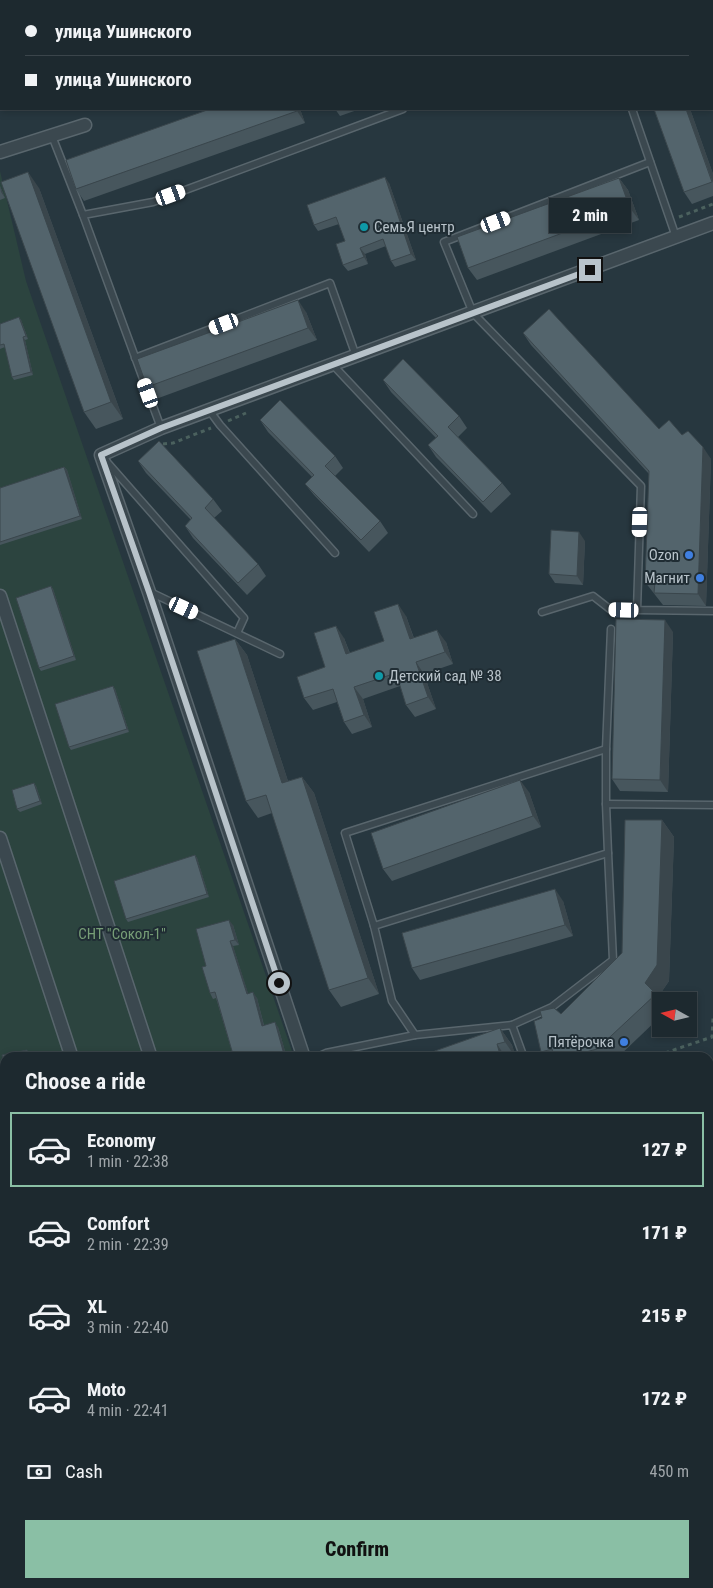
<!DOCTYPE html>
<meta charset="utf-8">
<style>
:root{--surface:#1d292f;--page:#253137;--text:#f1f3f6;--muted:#a0a6aa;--line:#3b454b;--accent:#8abfa5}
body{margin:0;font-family:"Roboto Condensed",sans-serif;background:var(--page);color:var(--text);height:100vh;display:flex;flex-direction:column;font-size:19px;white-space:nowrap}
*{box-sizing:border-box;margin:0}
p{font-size:16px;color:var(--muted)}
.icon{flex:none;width:28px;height:28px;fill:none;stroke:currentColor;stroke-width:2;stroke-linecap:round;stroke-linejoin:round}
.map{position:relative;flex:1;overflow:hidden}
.side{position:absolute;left:0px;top:1052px;width:714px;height:536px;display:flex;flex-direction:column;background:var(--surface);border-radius:15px 15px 0 0;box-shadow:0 2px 8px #0003,0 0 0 1px var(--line)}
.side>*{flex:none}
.hud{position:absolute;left:0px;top:0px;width:714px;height:110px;box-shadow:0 2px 8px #0003,0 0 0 1px var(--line);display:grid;align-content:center;height:110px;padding:0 25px;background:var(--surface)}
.needle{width:32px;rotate:278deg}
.tools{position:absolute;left:652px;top:992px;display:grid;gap:10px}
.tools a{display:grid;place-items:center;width:45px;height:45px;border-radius:0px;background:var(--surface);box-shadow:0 2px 8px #0003,0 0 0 1px var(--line);font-size:25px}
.end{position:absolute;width:22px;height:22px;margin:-11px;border:6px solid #b8c3ca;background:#111;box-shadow:0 0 0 2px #111}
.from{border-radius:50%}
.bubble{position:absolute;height:35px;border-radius:0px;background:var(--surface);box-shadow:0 2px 8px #0003,0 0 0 1px var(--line);font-size:16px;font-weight:800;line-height:35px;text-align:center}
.car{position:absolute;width:15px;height:30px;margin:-15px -8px;border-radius:6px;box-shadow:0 0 4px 1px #0007;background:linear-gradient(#fff 24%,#345 0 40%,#fff 0 76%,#345 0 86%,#fff 0)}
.hud b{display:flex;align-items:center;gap:18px;height:48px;font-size:19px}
.hud b+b{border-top:1px solid var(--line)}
.hud i{width:12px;height:12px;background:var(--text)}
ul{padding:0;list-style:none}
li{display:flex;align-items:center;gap:15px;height:75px;margin:0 10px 8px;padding:0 15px;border:2px solid transparent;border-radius:0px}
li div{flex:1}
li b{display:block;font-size:19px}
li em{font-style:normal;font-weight:800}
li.current{border-color:var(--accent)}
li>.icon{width:45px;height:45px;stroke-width:1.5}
h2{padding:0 25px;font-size:22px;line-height:60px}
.pay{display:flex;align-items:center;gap:12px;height:55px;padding:0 25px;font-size:19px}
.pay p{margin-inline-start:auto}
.action{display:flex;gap:10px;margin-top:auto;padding:10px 25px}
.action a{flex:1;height:58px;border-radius:0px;background:var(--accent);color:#111;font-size:20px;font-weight:800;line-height:58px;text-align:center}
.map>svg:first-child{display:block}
.green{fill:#2c443f}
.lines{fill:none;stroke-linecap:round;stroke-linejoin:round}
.service-casing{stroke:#59666d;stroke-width:9}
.minor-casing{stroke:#59666d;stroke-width:15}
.tertiary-casing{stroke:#59666d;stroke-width:19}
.path{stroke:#4b615e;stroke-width:3;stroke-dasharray:4 4;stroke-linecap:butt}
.service{stroke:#3b484f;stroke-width:6}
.minor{stroke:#3b484f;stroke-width:12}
.tertiary{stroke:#3b484f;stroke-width:16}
.wall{fill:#47565d}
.shaded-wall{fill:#3a464c}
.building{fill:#53646c;stroke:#3a464c}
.route{stroke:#b8c3ca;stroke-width:6}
.culture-dot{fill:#0f9aa8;stroke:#202d34;stroke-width:2}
.shop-dot{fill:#3f7fe0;stroke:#202d34;stroke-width:2}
.labels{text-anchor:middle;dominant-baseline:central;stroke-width:4;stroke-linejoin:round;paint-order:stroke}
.poi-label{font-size:15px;fill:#b8c3ca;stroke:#202d34;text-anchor:end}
.park-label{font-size:15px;fill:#779e77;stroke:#202d34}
</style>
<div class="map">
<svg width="713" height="1588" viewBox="0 0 713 1588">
<rect width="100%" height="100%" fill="#27373f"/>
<g class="green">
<polygon points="0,171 26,281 294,1057 5,1058 5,1297 0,1298"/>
<polygon points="713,1232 713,1588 478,1588 476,1584 709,1584 709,1234"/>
</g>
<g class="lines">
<defs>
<g id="service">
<polyline points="594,0 595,1"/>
<polyline points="632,109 676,237"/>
<polyline points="52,136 83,215"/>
<polyline points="650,162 444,242 473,313 641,486 637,610 713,611"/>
<polyline points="135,358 330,283 356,356"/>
<polyline points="333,365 473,514"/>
<polyline points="209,410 220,425 335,553"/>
<polyline points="161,428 83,215 153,202 403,109"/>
<polyline points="106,461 244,618 237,633"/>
<polyline points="150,592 280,654"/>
<polyline points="542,612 593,596 611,610 637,610"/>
<polyline points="606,749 611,629"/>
<polyline points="374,926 345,833 606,749 606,804"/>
<polyline points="512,1025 552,1007 613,960 608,853"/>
<polyline points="315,1058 326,1053 415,1035"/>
<polyline points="524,1058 512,1025 415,1035 392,1001 374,926 608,853 606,804 713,805"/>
<polyline points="709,1207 713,1206"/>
<polyline points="466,1584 467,1588"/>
</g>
<g id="minor">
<polyline points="140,1 144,0"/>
<polyline points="0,49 1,48"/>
<polyline points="0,152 85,125"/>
<polyline points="0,596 151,1058"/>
<polyline points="0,838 72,1058"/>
<polyline points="304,1058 149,592 101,455 161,428 713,223"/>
<polyline points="709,1069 713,1068"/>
</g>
<g id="tertiary">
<polyline points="690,0 691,1"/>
<polyline points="712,64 713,65"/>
</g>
</defs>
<use href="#service" class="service-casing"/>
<use href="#minor" class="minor-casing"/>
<use href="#tertiary" class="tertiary-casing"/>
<g class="path">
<polyline points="679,217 713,204"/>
<polyline points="228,421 246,413"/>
<polyline points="163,444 173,443 211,428"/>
<polyline points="650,1058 712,1037 713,1018"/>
<polyline points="0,1300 5,1298"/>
</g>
<use href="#service" class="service"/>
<use href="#minor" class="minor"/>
<use href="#tertiary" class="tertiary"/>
</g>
<g class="wall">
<polygon points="0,0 48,0 48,1 1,1 1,31 0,32"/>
<polygon points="69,0 97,0 97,1 70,1"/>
<polygon points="226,0 265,0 262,1 227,1"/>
<polygon points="0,60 1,60 1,94 0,95"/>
<polygon points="300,109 305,123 84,201 76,189"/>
<polygon points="335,109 360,109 340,116"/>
<polygon points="654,109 690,109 713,174 713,196 692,204 684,192"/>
<polygon points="619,178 628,190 639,220 477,280 468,268"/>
<polygon points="389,183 416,260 395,267 391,261 386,246 365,254 368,264 348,271 343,265 345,241 339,224 318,231 314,225"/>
<polygon points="0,186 5,198 0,200"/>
<polygon points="39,188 123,419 96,429 84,412"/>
<polygon points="306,312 317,340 156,399 147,387"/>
<polygon points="19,317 21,320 28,339 25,340 33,375 14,380 12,377 5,347 0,349 0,324"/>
<polygon points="523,333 659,429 682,435 711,459 706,606 663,605 645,582 649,474 531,345"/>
<polygon points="383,380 459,416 467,428 458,437 502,483 511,494 491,513 436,457 428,445 436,438 391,392"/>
<polygon points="260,420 335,456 343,468 335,476 380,521 388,533 369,552 314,495 305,484 312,477 268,432"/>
<polygon points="138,461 213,499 222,511 214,518 258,564 266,576 247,595 193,538 185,526 191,520 146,473"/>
<polygon points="64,467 67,470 82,519 0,545 0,488"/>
<polygon points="585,541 583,585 555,583 549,574"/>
<polygon points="51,586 53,589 76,660 41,671 39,668"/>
<polygon points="406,616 414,638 446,642 453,664 424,674 436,709 415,717 406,705 400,686 363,699 372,727 352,734 344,722 337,702 313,710 304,698 344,638 350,653 384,641"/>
<polygon points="673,632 668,792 620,791 612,779"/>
<polygon points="235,639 247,655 288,781 302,777 314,793 379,994 341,1007 329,990 272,813 258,818 246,801"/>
<polygon points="113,686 115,689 129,732 71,750 69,747"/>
<polygon points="34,783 36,786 42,804 20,812 17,809"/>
<polygon points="529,792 541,827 392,881 383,869"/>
<polygon points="662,820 674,837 669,981 658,997 661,1002 661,1016 617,1058 546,1058 541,1052 542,1018 561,1014 622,953"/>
<polygon points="195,855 197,858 209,897 128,922 126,919"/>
<polygon points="563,901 573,936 420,980 412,968"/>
<polygon points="233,925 239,945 233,946 248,994 257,998 264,1025 278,1027 287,1058 234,1058 216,998 213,999 210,993 206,966"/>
<polygon points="500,1028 512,1045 516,1058 415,1058"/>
<polygon points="713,1115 713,1181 709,1183 709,1116"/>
<polygon points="0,1354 4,1366 0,1368"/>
</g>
<g class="shaded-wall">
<polygon points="296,109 300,109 305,123 297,111"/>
<polygon points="686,109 690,109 713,174 713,183"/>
<polygon points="28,172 39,188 123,419 111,402"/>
<polygon points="385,177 389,183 416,260 411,254"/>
<polygon points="619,178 628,190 639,220 630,208"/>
<polygon points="0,186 5,198 1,192"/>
<polygon points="360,248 365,254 368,264 364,257"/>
<polygon points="298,300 306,312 317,340 308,328"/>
<polygon points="19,317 21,320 28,339 26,336"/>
<polygon points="23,337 25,340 33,375 31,372"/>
<polygon points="703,447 711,459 706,606 698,594"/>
<polygon points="64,467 67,470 82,519 80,516"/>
<polygon points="579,532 585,541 583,585 577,576"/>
<polygon points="51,586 53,589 76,660 74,656"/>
<polygon points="398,604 406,616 418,651 410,639"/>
<polygon points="665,620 673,632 668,792 660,780"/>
<polygon points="336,626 344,638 354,666 346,654"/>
<polygon points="437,630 446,642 453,664 445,652"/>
<polygon points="235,639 247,655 294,800 282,783"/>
<polygon points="416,662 424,674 436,709 428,697"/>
<polygon points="113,686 115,689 129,732 127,729"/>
<polygon points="354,687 363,699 372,727 364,715"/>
<polygon points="302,777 314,793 379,994 368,978"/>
<polygon points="520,780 529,792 541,827 533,816"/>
<polygon points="34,783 36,786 42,804 40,801"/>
<polygon points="662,820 674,837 669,981 658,997 645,983"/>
<polygon points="195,855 197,858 209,897 207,894"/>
<polygon points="555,889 563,901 573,936 565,925"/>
<polygon points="229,920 233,925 239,945 235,940"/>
<polygon points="230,941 233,946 250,999 247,994"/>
<polygon points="253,992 257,998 265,1031 262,1026"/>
<polygon points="275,1022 278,1027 287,1058 285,1058"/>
<polygon points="500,1028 512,1045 516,1058 505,1042"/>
<polygon points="497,1044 506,1058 501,1058"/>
<polygon points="220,1584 224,1584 225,1588 222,1588"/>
<polygon points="415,1584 419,1584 421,1588 416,1588"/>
</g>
<g class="building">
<polygon points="0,0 45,0 45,1 1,1 1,24 0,24"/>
<polygon points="178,0 193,0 194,1 173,1"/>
<polygon points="226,0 251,0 242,1 227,1"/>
<polygon points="495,0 548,0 549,1 492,1"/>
<polygon points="615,0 646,0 647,1 615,1"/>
<polygon points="704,0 713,0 713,24 712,1 705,1"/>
<rect x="0" y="60" width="1" height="27"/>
<polygon points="210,109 296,109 297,111 76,189 66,160"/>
<polygon points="654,109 686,109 712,182 684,192"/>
<polygon points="28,172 111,402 84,412 1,182"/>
<polygon points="385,177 411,254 391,261 383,239 360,248 364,257 343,265 336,244 345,241 336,217 314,225 307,205"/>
<polygon points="619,178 630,208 468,268 457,237"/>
<polygon points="298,300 308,328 147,387 137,359"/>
<polygon points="549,309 659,429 669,420 682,435 688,431 703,447 698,594 654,593 655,582 645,582 649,471 523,333"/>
<polygon points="19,317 26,336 23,337 31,372 12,377 4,344 0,345 0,324"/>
<polygon points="403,359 459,416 448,427 502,483 483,502 428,445 438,436 383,380"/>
<polygon points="280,400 335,456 325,466 380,521 361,540 305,484 314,475 260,420"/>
<polygon points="159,441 213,499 205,508 258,564 238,583 185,526 192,518 138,461"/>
<polygon points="64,467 80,516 0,542 0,488"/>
<polygon points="551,530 579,532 577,576 549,574"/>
<polygon points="51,586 74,656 39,668 16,598"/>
<polygon points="398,604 410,639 437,630 445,652 416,662 428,697 406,705 396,673 354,687 364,715 344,722 333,689 304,698 297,677 325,667 314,633 336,626 346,654 384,641 374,612"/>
<polygon points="616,619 665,620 660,780 612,779"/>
<polygon points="235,639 282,783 302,777 368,978 329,990 266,795 246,801 197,651"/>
<polygon points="113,686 127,729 69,747 55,704"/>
<polygon points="520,780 533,816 383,869 371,833"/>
<polygon points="34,783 40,801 17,809 12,790"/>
<polygon points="625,820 662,820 657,965 645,983 656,994 597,1049 564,1058 554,1058 552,1049 541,1052 534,1021 542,1018 540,1011 554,1008 561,1014 622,953"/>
<polygon points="195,855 207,894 126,919 114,881"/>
<polygon points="555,889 565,925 412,968 402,933"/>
<polygon points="229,920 235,940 230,941 247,994 253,992 262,1026 275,1022 285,1058 256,1058 255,1055 247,1058 234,1058 215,992 210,993 202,967 206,966 196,929"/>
<polygon points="500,1028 505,1042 497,1044 501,1058 415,1058"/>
<polygon points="27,1050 29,1058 5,1058 5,1067 2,1055"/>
<polygon points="713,1115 713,1155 709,1156 709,1116"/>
<polygon points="162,1584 220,1584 222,1588 163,1588"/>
<polygon points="295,1584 415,1584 416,1588 282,1588"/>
</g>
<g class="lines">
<polyline class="route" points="279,983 149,592 101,455 161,428 590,270"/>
</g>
<g class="culture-dot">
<circle cx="364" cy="227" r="5"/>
<circle cx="379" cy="676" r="5"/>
</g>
<g class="shop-dot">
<circle cx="689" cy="555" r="5"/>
<circle cx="700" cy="578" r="5"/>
<circle cx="624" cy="1042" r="5"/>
</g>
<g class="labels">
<g class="poi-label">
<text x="374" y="227" text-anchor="start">СемьЯ центр</text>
<text x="679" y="555">Ozon</text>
<text x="690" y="578">Магнит</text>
<text x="389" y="676" text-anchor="start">Детский сад № 38</text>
<text x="614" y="1042">Пятёрочка</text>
</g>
<g class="park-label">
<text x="122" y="934">СНТ "Сокол-1"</text>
</g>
</g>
</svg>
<div class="tools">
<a><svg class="needle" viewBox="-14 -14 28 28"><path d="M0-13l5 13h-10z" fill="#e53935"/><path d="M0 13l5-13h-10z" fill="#a0a6aa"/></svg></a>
</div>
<i class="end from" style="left:279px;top:983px"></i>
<i class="end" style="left:590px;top:270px"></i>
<div class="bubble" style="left:549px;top:198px;width:82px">2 min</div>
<i class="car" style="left:171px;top:195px;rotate:70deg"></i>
<i class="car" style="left:496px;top:222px;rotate:69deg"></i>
<i class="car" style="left:224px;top:324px;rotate:249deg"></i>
<i class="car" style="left:148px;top:393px;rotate:340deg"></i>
<i class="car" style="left:640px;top:522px;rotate:182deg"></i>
<i class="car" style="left:184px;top:608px;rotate:115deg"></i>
<i class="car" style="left:624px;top:610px;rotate:272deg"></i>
<div class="hud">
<b><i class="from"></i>улица Ушинского</b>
<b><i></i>улица Ушинского</b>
</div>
<section class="side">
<h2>Choose a ride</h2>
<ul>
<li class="current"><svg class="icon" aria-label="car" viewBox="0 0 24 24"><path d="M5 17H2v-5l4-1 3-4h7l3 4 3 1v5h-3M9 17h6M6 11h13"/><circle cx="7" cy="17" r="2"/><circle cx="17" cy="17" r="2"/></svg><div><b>Economy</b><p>1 min · 22:38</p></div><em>127 ₽</em></li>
<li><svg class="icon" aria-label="car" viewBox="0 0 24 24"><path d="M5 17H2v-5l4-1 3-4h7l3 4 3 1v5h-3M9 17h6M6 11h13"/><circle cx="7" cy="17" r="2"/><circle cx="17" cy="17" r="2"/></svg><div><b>Comfort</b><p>2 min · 22:39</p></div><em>171 ₽</em></li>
<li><svg class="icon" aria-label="car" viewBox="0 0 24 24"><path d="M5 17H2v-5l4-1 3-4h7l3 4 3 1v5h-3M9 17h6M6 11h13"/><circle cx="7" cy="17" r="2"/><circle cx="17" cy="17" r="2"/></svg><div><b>XL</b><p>3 min · 22:40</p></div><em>215 ₽</em></li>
<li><svg class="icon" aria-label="car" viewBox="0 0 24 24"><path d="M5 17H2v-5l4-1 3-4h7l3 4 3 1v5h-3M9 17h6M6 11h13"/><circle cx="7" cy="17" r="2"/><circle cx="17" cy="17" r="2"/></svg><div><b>Moto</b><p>4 min · 22:41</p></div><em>172 ₽</em></li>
</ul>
<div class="pay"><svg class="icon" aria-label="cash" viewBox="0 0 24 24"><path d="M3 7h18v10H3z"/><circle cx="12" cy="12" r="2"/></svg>Cash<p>450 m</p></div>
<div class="action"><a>Confirm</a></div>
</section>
</div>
